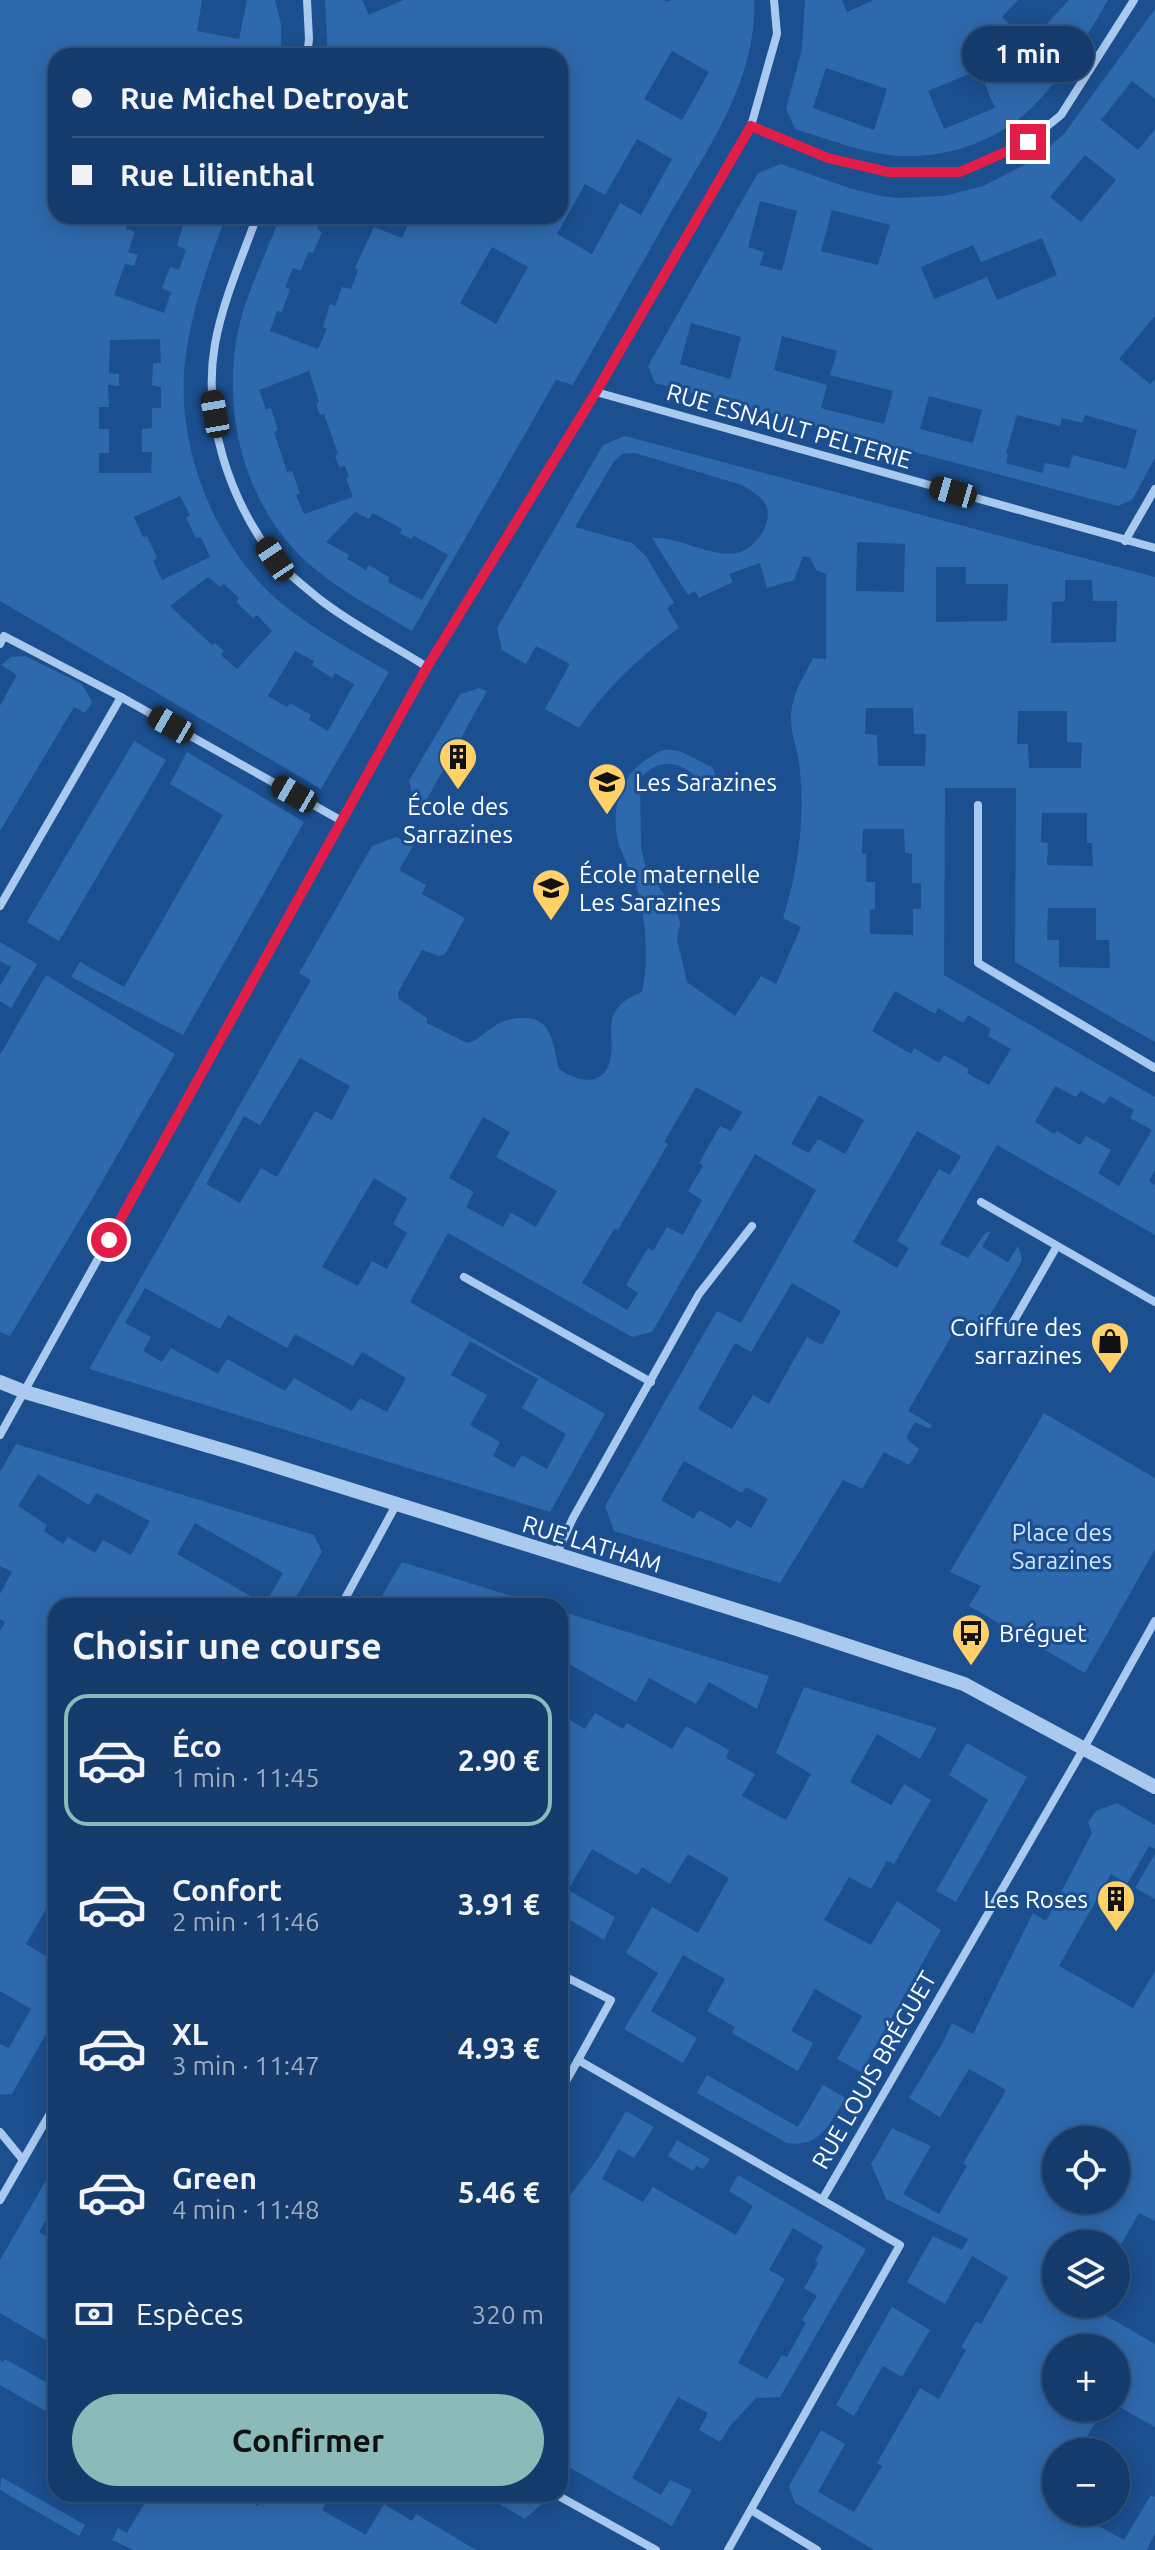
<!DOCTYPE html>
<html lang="fr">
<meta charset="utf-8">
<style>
:root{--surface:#143b6b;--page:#1d4271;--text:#f1f3f6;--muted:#9dadc1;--line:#33557e;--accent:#8bbbb9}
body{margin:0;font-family:Ubuntu,sans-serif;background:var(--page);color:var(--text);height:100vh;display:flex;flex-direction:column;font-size:30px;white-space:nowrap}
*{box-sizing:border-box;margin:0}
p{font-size:26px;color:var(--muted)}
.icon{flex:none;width:44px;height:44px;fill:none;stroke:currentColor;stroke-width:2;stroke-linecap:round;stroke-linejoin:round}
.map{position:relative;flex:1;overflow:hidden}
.sheet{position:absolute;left:48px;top:1598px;width:520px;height:904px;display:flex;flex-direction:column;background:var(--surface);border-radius:24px;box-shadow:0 4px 20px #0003,0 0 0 2px var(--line)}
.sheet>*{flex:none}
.hud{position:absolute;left:48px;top:48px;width:520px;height:176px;border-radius:24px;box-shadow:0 4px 20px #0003,0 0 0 2px var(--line);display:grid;align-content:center;height:176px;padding:0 24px;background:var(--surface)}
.fabs{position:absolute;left:1042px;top:2126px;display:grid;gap:16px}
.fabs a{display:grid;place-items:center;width:88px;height:88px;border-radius:50%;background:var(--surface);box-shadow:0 4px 20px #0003,0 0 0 2px var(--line);font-size:40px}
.end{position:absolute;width:36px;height:36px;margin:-18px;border:10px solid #e11d48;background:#fff;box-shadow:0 0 0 4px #fff}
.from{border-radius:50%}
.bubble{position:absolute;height:56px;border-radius:28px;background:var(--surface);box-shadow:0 4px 20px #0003,0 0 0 2px var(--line);font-size:26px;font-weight:700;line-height:56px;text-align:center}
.car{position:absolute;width:24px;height:48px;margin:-24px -12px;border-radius:10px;box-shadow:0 0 6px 2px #0007;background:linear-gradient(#222 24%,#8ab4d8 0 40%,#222 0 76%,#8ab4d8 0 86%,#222 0)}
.hud b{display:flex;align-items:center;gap:28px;height:76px;font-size:30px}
.hud b+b{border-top:2px solid var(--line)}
.hud i{width:20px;height:20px;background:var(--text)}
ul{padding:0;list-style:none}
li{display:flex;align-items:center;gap:24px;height:132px;margin:0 16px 12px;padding:0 8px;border:4px solid transparent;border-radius:24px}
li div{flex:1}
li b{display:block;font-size:30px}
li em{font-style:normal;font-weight:700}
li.on{border-color:var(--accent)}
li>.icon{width:72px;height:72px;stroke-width:1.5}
h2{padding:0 24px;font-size:36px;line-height:96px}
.pay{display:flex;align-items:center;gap:20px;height:88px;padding:0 24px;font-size:30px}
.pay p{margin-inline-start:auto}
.action{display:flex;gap:16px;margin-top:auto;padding:16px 24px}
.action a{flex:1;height:92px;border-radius:48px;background:var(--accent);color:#111;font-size:32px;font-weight:700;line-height:92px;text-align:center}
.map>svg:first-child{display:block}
.green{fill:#2e69ad;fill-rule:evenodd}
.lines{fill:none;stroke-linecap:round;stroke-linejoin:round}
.minor{stroke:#a9c9ee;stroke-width:8}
.tertiary{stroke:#a9c9ee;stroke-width:14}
.route{stroke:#e11d48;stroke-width:10}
.labels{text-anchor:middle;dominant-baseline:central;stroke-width:6;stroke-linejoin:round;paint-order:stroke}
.street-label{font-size:24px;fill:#fff;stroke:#1b4f8f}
.poi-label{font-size:24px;fill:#fff;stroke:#1b4f8f;text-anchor:start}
.park-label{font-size:24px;fill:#cfe3fa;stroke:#1b4f8f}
</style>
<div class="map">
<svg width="1155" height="2550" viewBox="0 0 1155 2550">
<rect width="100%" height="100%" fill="#1b4f8f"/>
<g class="green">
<path d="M0 0H202L197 31 239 39 247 0H275L281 24V56H56V216H130L126 229 135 232 128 252 138 255 134 266 125 264 114 295 164 313 171 292 162 288 170 267 179 270 186 250 177 245 183 225 174 221 176 216H226C208 263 191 312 185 362 175 449 217 552 286 607 318 632 353 651 389 672L321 789 0 601ZM160 339 161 363H153L152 385 161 387V408H152V428L142 429V452H152L151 473H99V453H109V429H99V407H109L108 385 119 386V374L109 373 110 340ZM180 496 190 515 186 518 196 538 201 537 210 557 162 580 153 561 157 558 147 536 143 537 134 517ZM208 577 220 587 224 584 239 598 236 602 253 618 257 615 272 631 237 669 221 655 224 651 215 643 212 645 170 606ZM295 651 314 661 312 665 332 678 335 673 354 684 328 731 309 720 311 715 290 703 287 707 268 696Z"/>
<path d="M325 0H362L369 15 403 0H665L666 2 671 0H754C757 82 706 151 667 219 636 274 604 330 573 385L556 380 412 631C377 610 340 591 310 565 241 504 219 405 241 318 250 286 268 249 280 216H322L317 229 322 232 313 253 308 252 301 271 293 268 285 287 290 289 282 312 277 311 270 331 318 349 327 329 323 327 330 304 335 306 342 287 351 289 358 270 355 268 374 227 402 238 412 216H560V56H411L361 46 358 56H328ZM672 51 709 72 682 120 644 99ZM637 139 672 159 641 215 620 203 592 254 557 234 585 184 605 195ZM492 247 528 267 496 324 460 303ZM309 371 319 402 316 404 320 415 324 414 338 454 335 456 339 467 345 466 349 477 346 478 353 497 304 514 296 495 300 493 292 471 287 472 274 432 278 430 271 408 266 409 259 390ZM355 512 369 519 373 513 402 529 400 533 411 539 414 536 448 555 422 600 388 582 389 577 369 565 366 570 347 559 349 555 326 542Z"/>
<path d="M805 0H842L847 12 874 0H1018L1002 17 1029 43 1069 0H1108C1088 35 1056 87 1026 113 994 142 944 158 902 156 868 155 828 139 795 129L786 109 802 49ZM826 68 887 89 874 130 813 108ZM979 70 995 108 944 129 928 91Z"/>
<path d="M1155 9V99L1132 81 1101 120 1138 150 1155 129V316L1119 359 1150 384 1155 379V458L1132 500 1118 506 655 383 648 366 758 173 781 164 849 188 881 196 898 198 944 196 983 186 1034 160 1064 134ZM1085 155 1116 180 1081 222 1050 197ZM760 201 797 211 782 271 760 265 764 252 748 247ZM832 210 890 225 878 265 821 251ZM1042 238 1057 275 997 300 987 277 934 299 921 267 973 245 981 262ZM691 323 741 337 730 379 680 364ZM782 336 837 351 830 375 893 391 884 424 821 408 827 385 774 370ZM929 396 982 410 973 443 920 429ZM1017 415 1060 426 1062 418 1082 423 1085 415 1137 430 1126 469 1073 455 1069 468 1045 463 1042 473 1006 463 1008 454 1006 453Z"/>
<path d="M625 436 1155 577V1042L1015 962 1016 788H945L944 975 1155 1097V1170L1149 1181 1155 1185V1235L997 1145 940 1244 968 1258 985 1233 991 1231 982 1247 1008 1262 1018 1246 1022 1259 1019 1266 980 1332 960 1321 908 1411 932 1425 930 1429 915 1422 906 1438 919 1449 909 1465 884 1452 862 1489 843 1480 780 1583 614 1531 605 1506 717 1311 741 1323 816 1190 755 1154 652 1332 632 1337 448 1233 410 1302 605 1414 550 1512 89 1369 311 980 299 973 372 846 396 837 413 846 399 870 426 885 422 894 465 918 445 954 439 956 422 950 398 992 399 999 427 1018V1023L467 1043C478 1041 483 1033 493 1027 503 1020 511 1018 523 1018 553 1017 553 1046 559 1069 580 1084 608 1087 611 1054 613 1042 609 1027 613 1016 618 1003 630 997 642 992 649 962 646 917 637 888 631 869 618 851 616 830 613 799 624 773 650 757 656 753 665 748 673 750 686 752 700 762 712 767L717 778 715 791 708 790C688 765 666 752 640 778L641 848 646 869 678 914 680 924 677 939 687 982 735 1016 761 976 776 984 801 927 783 918C798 871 805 820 800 771 799 753 790 733 791 716 793 691 803 679 813 658L826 659V574L816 570 810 558 803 556 794 580 767 588 760 563 729 574 733 582 699 598 695 591 688 595 652 538C678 536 711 558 737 553 755 549 774 523 766 505 761 496 750 490 742 485L635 453 623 454 614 461 575 527 632 543 646 556 674 603 667 608 679 628C640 656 606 688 579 728L545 709 570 664 536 646 526 664 502 650 497 628 603 445ZM857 542 905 544 904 592 856 591ZM936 567H966V584H1008L1007 621 936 622ZM1065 580H1092L1093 601H1117L1116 642 1051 643 1052 602 1065 601ZM866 708H913L914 734H926L925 766H878L877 735 865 734ZM1018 711H1067V742L1082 743 1081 768H1029L1028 744H1017ZM1042 813H1087V843H1092L1093 866 1047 865 1048 843 1041 842ZM863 829H904L905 853 912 854V883H921V909H913V935L870 934V910L875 909V882H866V854L862 853ZM1048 908H1096V940H1109L1110 968 1059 967V940H1047ZM895 991 935 1014 938 1008 963 1023 968 1015 991 1029 988 1036 1011 1049 989 1085 967 1073 969 1069 944 1055 939 1063 914 1048 911 1054 872 1031ZM300 1058 350 1086 332 1120 315 1111 277 1177 261 1168 240 1203 206 1184 244 1116 260 1125ZM1055 1086 1076 1097 1081 1091 1104 1104 1110 1096 1134 1110 1130 1118 1152 1130 1119 1186 1098 1173 1111 1150 1086 1136 1080 1145 1057 1131 1054 1134 1035 1122ZM696 1087 742 1112 731 1131 720 1126 699 1163 703 1166 688 1191 702 1200 683 1235 667 1227 653 1251 648 1248 626 1285 638 1293 627 1310 582 1283 614 1229 618 1230 668 1144 664 1142ZM819 1095 864 1120 845 1154 818 1139 809 1153 791 1144ZM483 1117 510 1132 496 1157 557 1191 536 1227 511 1213 503 1227 466 1207 474 1192 449 1178ZM917 1131 961 1156 950 1175 939 1169 897 1241 909 1248 897 1268 853 1242ZM374 1178 407 1198 393 1224 407 1233 387 1269 372 1261 358 1286 322 1267ZM792 1283 841 1311 822 1345 807 1337 769 1404 753 1395 732 1429 698 1409 735 1343 751 1352ZM145 1288 220 1329 228 1315 287 1348 295 1334 353 1366 362 1352 406 1378 387 1412 360 1398 352 1411 294 1378 285 1391 227 1359 218 1374 171 1348 162 1362 143 1351 151 1337 125 1323ZM470 1341 538 1379 522 1408 566 1434 547 1469 522 1455 514 1468 493 1456 500 1442 470 1425 487 1395 451 1375ZM684 1461 742 1493 746 1487 768 1499 751 1528 737 1520 731 1528 699 1510 694 1519 661 1500Z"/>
<polygon points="25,656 82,684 92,702 85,713 74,707 0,831 0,706 17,675 1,665 11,657"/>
<polygon points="480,688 487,691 422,808 415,805 409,781 460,694"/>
<polygon points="134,741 166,760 59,941 27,922"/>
<polygon points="187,752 304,822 183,1035 71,977 80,962 124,987 223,815 170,784"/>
<polygon points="0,942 37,964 11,1008 0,1001 0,986 11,967 0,961"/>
<polygon points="46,975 175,1054 91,1201 10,1336 0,1332 0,1055"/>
<polygon points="1044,1413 1155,1478 1155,1549 1085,1673 969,1606 981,1586 950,1572"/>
<path d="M16 1444 314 1535 322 1552 291 1606H56V1892L26 1944 56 1962V2016L12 2094 0 2095V2044L9 2048 31 2009 0 1991V1631L5 1622 0 1619V1594L12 1572 0 1566V1472ZM38 1474 89 1505 96 1493 150 1521 131 1555 103 1540 95 1553 68 1537 63 1544 44 1531 47 1525 18 1506ZM195 1523 283 1573 265 1604 177 1554Z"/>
<polygon points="402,1562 544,1606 376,1606"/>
<polygon points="560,1611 769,1676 757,1709 709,1682 696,1704 649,1678 636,1702 567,1663 560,1674"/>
<polygon points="804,1687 937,1728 920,1759 877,1734 850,1782 891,1805 904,1784 931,1800 894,1864 887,1861 871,1889 849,1877 824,1920 871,1945 897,1901 941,1930 861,2072 837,2059 862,2016 815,1989 791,2031 813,2043 798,2071 732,2033 735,2027 707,2011 725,1979 683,1955 651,2011 697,2038 683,2063 624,2029 658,1973 626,1953 652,1907 698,1933 729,1878 688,1854 670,1884 642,1867 637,1875 592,1849 568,1890 615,1917 604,1940 560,1914 560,1714 585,1729 595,1713 623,1729 627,1723 672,1749 686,1726 729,1750 726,1758 755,1774 742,1796 786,1820 811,1774 776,1753"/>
<polygon points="967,1743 1027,1777 956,1902 936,1891 988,1800 949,1775"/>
<path d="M1117 1803 1155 1825V1849L1149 1846 1127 1884 1111 1874 1059 1966 1133 2008 1155 1971V2221L1139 2213 1116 2253V2244H1056V2304H1086L1155 2344V2427L1116 2405V2348H1056V2408H1104L1078 2452H1056V2512H1089L1096 2516 1093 2523 1124 2540 1151 2495 1155 2497V2533L1147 2550H874L795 2503 789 2486 821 2430 845 2444 818 2492 854 2512 882 2466 877 2463 920 2388 939 2399 966 2350 961 2347 976 2322 981 2324 1008 2277 972 2256 945 2304 907 2282 933 2236 962 2250 968 2239 886 2199 871 2164 892 2128 931 2146 903 2194 939 2214 967 2166 963 2164 1006 2090 969 2069 940 2117 909 2098 942 2044 952 2023 973 2034 1033 1913 1046 1921 1092 1833 1088 1822 1096 1811ZM1056 2140H1116V2200H1056Z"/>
<polygon points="1155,1854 1155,1899 1135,1888"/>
<path d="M707 2075 798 2127 823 2085 846 2098C829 2123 821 2148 787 2143L697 2093Z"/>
<path d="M626 2111 654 2127 634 2158 618 2149 602 2179 643 2202 653 2187 736 2235 753 2206 729 2191 738 2175 866 2249 780 2397 756 2398 730 2426 720 2442 699 2430 708 2413 678 2397 632 2478 661 2495 670 2480 692 2490 672 2526 560 2462V2252L571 2232 560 2226V2197L568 2198 599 2157ZM793 2228 823 2246 815 2261 818 2264 804 2288 817 2296 802 2320 806 2323 787 2357 782 2355 767 2379 738 2363 785 2279 769 2270Z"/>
<polygon points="677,2140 710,2159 703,2169 696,2166 693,2171 668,2156"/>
<polygon points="56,2163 56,2202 39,2232 56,2242 56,2346 0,2313 0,2260"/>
<polygon points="892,2307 930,2330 902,2377 883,2366 854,2416 836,2405"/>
<polygon points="5,2359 56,2388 56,2417 0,2385 0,2360 3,2362"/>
<polygon points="1,2477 85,2525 79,2536 0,2490"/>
<polygon points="150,2494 237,2494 258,2506 265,2494 331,2494 322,2510 366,2535 384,2504 412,2521 416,2514 476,2550 133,2550 112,2540 118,2528 127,2533"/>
<polygon points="482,2494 525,2494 542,2504 525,2519"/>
</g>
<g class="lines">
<g class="minor">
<polyline points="307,0 309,39 307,56"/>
<polyline points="751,126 828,158 888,172 960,172 1028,142 1061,115 1134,0"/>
<path d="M257 216C242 258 223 300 215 344 202 418 229 498 273 557 285 572 304 586 318 598 352 625 391 644 427 667"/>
<polyline points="596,392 1155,548"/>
<polyline points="1125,541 1155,489"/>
<polyline points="0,644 4,636 121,697 342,821"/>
<polyline points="978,805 978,963 1155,1068"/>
<polyline points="0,906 121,697"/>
<polyline points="981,1202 1155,1302"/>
<polyline points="464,1277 651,1382"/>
<polyline points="1008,1331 1057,1246"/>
<polyline points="0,1435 427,667 596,392 751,126 777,34 774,0"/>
<polyline points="556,1555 573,1518 699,1294 752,1226"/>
<polyline points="341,1606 396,1505"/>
<polyline points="560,1974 611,2000 578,2060"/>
<polyline points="560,2092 578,2060 822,2200"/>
<polyline points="0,2132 23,2160"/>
<polyline points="0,2200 56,2103"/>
<polyline points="555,2494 656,2550"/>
<polyline points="751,2510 817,2550"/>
<polyline points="728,2550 900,2245 822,2200 1084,1748 1155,1621"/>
</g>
<polyline class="tertiary" points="0,1382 25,1392 243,1456 797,1629 964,1684 1155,1787"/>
</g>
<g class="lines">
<polyline class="route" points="109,1240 427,667 596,392 751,126 828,158 888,172 960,172 1028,142"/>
</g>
<defs>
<symbol id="building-pin" viewBox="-11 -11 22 30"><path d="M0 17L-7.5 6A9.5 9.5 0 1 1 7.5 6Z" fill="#ffd166" stroke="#1b4f8f"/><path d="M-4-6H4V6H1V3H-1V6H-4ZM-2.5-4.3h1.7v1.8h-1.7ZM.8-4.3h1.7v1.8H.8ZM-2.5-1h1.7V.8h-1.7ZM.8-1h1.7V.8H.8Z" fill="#111"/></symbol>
<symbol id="school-pin" viewBox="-11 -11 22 30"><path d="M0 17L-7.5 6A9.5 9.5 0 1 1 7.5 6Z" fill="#ffd166" stroke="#1b4f8f"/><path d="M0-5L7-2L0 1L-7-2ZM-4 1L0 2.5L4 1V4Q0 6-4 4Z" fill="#111"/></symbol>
<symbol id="shop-pin" viewBox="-11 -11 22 30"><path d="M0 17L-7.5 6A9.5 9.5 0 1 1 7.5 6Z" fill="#ffd166" stroke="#1b4f8f"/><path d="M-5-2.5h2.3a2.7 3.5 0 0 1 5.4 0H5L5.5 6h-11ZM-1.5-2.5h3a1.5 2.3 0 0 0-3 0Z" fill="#111"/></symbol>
<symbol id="bus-pin" viewBox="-11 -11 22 30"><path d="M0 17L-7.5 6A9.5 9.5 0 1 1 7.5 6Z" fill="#ffd166" stroke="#1b4f8f"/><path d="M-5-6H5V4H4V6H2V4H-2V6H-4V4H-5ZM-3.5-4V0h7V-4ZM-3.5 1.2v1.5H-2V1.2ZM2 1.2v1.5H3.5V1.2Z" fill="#111"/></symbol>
</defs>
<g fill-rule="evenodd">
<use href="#building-pin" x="436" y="735" width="44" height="60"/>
<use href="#school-pin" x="585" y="760" width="44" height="60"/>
<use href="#school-pin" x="529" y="866" width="44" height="60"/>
<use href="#shop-pin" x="1088" y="1319" width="44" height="60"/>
<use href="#bus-pin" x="949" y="1611" width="44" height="60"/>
<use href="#building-pin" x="1094" y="1877" width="44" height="60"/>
</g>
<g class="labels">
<g class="street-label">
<text transform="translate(789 426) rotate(16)">RUE ESNAULT PELTERIE</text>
<text transform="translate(592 1544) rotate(17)">RUE LATHAM</text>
<text transform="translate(874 2070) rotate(-60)">RUE LOUIS BRÉGUET</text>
</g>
<g class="poi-label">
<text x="635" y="782">Les Sarazines</text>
<text x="458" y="806" text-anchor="middle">École des<tspan x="458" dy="28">Sarrazines</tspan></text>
<text x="579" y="874">École maternelle<tspan x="579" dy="28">Les Sarazines</tspan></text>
<text x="1082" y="1327" text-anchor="end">Coiffure des<tspan x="1082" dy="28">sarrazines</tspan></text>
<text x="999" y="1633">Bréguet</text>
<text x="1088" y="1899" text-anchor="end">Les Roses</text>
</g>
<g class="park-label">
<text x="1062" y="1532">Place des<tspan x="1062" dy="28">Sarazines</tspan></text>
</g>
</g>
</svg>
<div class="fabs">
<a><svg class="icon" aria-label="locate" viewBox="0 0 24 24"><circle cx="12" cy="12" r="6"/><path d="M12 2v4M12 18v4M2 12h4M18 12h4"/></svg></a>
<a><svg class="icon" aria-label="layers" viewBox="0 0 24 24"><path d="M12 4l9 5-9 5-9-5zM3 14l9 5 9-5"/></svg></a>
<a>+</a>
<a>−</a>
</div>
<i class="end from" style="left:109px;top:1240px"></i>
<i class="end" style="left:1028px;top:142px"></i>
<div class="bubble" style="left:962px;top:26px;width:132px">1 min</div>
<i class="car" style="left:215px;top:414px;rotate:350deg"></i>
<i class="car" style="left:953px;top:492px;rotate:286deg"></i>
<i class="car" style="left:275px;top:559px;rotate:326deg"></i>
<i class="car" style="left:171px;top:725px;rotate:300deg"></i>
<i class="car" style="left:294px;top:794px;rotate:300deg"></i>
<div class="hud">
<b><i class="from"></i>Rue Michel Detroyat</b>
<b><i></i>Rue Lilienthal</b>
</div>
<section class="sheet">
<h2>Choisir une course</h2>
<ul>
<li class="on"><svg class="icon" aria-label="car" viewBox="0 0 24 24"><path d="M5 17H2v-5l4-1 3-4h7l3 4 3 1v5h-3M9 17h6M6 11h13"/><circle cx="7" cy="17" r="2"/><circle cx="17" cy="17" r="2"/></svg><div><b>Éco</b><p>1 min · 11:45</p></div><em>2.90 €</em></li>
<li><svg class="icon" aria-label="car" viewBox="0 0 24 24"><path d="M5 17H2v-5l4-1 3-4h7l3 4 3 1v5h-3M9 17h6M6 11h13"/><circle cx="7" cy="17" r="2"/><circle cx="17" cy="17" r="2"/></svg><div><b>Confort</b><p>2 min · 11:46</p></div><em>3.91 €</em></li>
<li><svg class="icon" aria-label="car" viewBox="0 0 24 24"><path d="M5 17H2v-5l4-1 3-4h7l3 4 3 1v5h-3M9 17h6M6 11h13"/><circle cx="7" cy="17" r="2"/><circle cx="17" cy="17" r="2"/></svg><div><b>XL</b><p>3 min · 11:47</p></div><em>4.93 €</em></li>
<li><svg class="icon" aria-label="car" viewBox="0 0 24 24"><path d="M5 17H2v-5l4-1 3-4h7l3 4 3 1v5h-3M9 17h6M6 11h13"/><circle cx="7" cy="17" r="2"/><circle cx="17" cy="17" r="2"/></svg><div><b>Green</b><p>4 min · 11:48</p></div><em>5.46 €</em></li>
</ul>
<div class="pay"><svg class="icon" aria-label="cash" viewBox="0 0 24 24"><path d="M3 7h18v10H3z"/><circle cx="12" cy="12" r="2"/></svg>Espèces<p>320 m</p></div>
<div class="action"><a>Confirmer</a></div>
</section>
</div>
